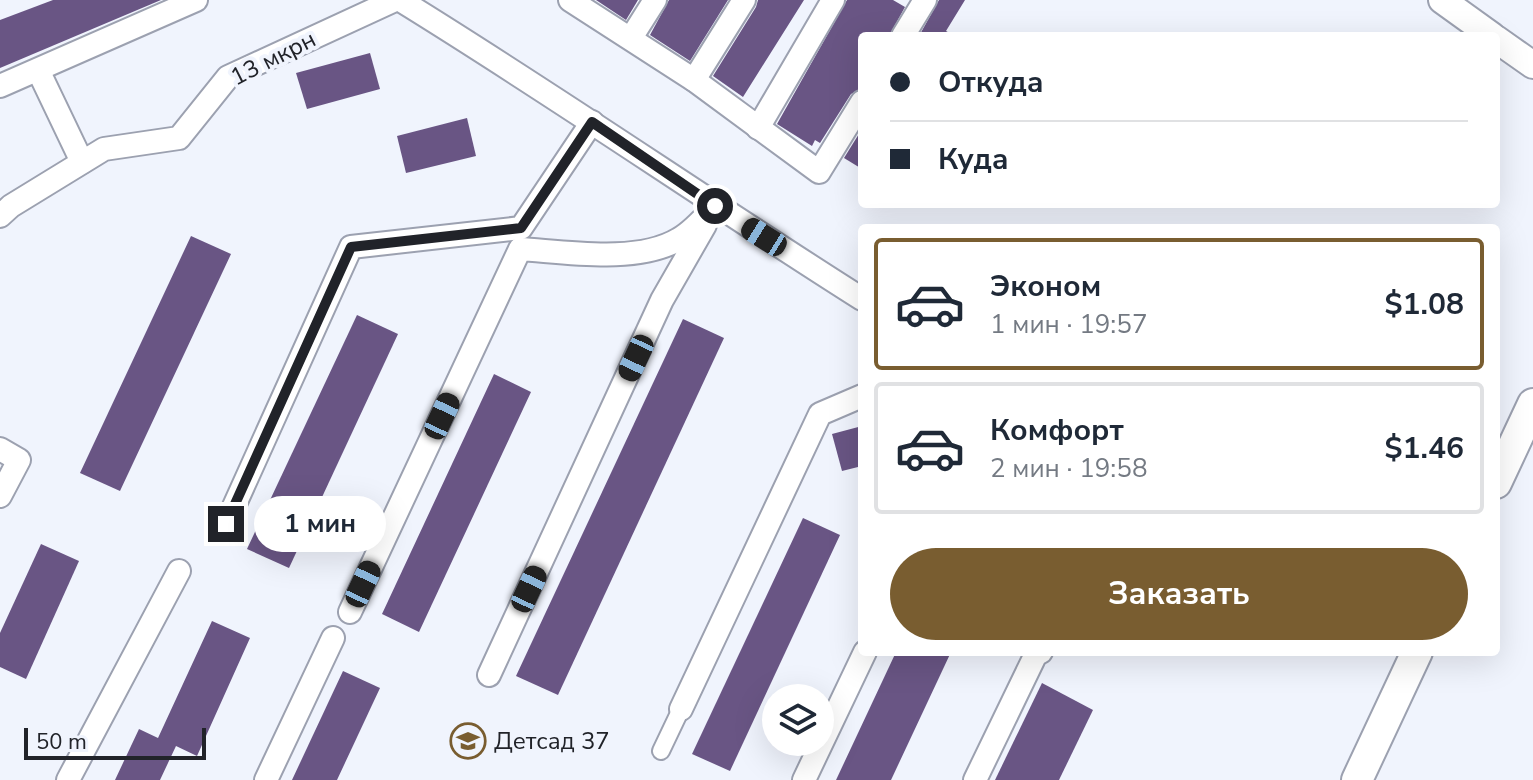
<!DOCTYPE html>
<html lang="ru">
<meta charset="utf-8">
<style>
:root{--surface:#fff;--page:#f6f6f7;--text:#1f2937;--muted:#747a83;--line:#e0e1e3;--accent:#795d30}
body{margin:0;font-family:"Nunito Sans",sans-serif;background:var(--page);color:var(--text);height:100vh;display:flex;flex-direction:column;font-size:30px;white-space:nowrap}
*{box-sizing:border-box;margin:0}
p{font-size:26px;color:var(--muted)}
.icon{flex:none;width:44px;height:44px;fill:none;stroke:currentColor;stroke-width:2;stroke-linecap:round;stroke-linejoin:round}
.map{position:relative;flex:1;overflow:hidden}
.panel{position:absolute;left:858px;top:224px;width:642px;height:432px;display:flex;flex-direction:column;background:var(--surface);border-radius:8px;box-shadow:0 8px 32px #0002}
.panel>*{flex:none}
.guide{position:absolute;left:858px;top:32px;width:642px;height:176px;border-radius:8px;box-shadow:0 8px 32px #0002;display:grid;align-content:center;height:176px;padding:0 32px;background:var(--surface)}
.fabs{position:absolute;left:762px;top:684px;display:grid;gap:16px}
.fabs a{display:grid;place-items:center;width:72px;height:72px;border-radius:50%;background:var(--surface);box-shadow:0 8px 32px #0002;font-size:40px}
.scale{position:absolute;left:24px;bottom:20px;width:182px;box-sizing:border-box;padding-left:8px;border:4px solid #212329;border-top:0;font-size:22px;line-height:28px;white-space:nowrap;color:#212329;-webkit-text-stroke:6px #f0f4fd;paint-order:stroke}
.end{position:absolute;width:36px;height:36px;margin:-18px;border:10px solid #212329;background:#fff;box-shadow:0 0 0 4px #fff}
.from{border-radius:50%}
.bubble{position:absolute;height:56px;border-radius:28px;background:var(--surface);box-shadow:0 8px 32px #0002;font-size:26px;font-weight:700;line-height:56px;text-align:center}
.car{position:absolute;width:24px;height:48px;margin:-24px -12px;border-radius:10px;box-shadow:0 0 6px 2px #0007;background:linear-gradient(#222 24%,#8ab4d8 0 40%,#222 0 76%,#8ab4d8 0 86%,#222 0)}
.guide b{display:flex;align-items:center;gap:28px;height:76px;font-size:30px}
.guide b+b{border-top:2px solid var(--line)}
.guide i{width:20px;height:20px;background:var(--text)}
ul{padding:14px 0 0;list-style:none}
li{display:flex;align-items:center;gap:24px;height:132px;margin:0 16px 12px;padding:0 16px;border:4px solid var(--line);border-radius:8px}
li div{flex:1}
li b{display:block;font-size:30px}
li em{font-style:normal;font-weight:700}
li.active{border-color:var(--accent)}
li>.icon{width:72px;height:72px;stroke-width:1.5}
.primary-button{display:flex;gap:16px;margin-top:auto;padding:16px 32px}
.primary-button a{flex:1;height:92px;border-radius:48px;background:var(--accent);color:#fff;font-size:32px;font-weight:700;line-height:92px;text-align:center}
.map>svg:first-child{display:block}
.building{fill:#695584}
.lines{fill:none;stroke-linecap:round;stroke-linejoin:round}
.pedestrian-casing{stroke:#9ca1b0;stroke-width:20}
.minor-casing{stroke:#9ca1b0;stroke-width:26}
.tertiary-casing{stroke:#9ca1b0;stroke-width:30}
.secondary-casing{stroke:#9ca1b0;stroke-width:34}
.pedestrian{stroke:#fff;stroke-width:16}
.minor{stroke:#fff;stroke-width:22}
.tertiary{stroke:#fff;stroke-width:26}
.secondary{stroke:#fff;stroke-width:30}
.route{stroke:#212329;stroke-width:10}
.labels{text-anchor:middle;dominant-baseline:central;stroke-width:8;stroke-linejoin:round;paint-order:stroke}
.street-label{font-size:24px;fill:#212329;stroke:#f0f4fd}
.poi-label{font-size:24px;fill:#212329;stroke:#f0f4fd;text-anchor:start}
</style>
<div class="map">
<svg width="1533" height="780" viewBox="0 0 1533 780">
<rect width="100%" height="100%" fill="#f0f4fd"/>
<g class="building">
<polygon points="53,0 161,0 0,68 0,20"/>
<polygon points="596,0 638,0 626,20"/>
<polygon points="669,0 728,0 690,61 650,35"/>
<polygon points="758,0 804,0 743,97 713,76 756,7"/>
<polygon points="847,0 893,0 905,7 889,36 862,36 862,88 851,94 820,143 815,140 812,146 777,124"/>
<polygon points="939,0 965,0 946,31 955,36 919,36"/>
<polygon points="370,53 380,89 307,109 296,73"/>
<polygon points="467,118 476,156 406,173 397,136"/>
<polygon points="862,129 862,169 844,158"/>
<polygon points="191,236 231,254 120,491 80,473"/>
<polygon points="357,315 398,334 289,568 247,549"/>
<polygon points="683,319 724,338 558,695 516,676"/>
<polygon points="494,374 531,392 419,632 382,614"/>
<polygon points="862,426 862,466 842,471 832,434"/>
<polygon points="803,518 840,535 730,771 692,754"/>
<polygon points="41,544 79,561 26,679 0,667 0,633"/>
<polygon points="212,621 250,638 197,756 176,746 160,780 115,780 139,729 158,738"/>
<polygon points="896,652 951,652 891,780 836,780"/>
<polygon points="343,671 380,688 337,780 292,780"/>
<polygon points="1042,683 1093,710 1059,780 995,780"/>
</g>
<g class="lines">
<defs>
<polyline id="pedestrian" points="661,751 681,709"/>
<g id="minor">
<path d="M400 0C556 96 707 201 862 299"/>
<polyline points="570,0 694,80 819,172 862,102"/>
<polyline points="903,36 925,0"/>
<polyline points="631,38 655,0"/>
<polyline points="38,70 82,162"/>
<polyline points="694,80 744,0"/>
<polyline points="0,86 196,0"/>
<polyline points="758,128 833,0"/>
<polyline points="0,216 11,206 104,149 179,138 228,77 395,0"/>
<polyline points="0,449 19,460 0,496"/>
<polyline points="226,524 351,247 521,228 592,122"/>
<path d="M350 612 520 249C566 252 638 264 679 239 693 231 704 218 715 206"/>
<polyline points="489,675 662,300 705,225"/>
<polyline points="681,709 820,414 862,396"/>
<polyline points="68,780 179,571"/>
<polyline points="266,780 333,638"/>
<polyline points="804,780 865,652"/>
<polyline points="975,780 1036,654 1041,652"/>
</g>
<g id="tertiary">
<polyline points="1442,0 1492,36"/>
<polyline points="1496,39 1533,65"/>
</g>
<g id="secondary">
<polyline points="1496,483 1533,404"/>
<polyline points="1357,780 1417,652"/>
</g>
</defs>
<use href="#pedestrian" class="pedestrian-casing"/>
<use href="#minor" class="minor-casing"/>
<use href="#tertiary" class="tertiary-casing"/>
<use href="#secondary" class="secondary-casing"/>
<use href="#pedestrian" class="pedestrian"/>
<use href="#minor" class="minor"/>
<use href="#tertiary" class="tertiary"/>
<use href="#secondary" class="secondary"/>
</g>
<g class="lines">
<polyline class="route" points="226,524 351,247 521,228 592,122 715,206"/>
</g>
<defs>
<symbol id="school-ring" viewBox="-11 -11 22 22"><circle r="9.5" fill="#f0f4fd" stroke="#795d30" stroke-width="1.5"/><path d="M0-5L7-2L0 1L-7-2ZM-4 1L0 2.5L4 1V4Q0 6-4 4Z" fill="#795d30"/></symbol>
</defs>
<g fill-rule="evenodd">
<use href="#school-ring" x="448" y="721" width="40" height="40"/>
</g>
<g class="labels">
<g class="street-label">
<text transform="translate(273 58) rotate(-27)">13 мкрн</text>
</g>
<g class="poi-label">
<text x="494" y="741">Детсад 37</text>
</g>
</g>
</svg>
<div class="fabs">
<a><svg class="icon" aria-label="layers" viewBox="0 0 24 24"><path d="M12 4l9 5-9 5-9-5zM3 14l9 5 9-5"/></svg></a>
</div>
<div class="scale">50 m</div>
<i class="end from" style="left:715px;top:206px"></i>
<i class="end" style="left:226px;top:524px"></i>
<div class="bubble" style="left:254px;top:496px;width:132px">1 мин</div>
<i class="car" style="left:764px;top:237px;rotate:302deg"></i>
<i class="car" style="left:636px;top:358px;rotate:205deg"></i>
<i class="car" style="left:442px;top:416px;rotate:25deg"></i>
<i class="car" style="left:363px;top:584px;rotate:25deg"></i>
<i class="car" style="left:529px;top:589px;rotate:25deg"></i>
<div class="guide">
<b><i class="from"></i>Откуда</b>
<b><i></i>Куда</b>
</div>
<section class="panel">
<ul>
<li class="active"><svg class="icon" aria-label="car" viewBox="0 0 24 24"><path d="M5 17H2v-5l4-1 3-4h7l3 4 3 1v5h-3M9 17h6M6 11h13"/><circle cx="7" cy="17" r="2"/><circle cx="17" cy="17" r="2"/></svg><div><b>Эконом</b><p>1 мин · 19:57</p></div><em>$1.08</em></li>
<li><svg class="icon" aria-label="car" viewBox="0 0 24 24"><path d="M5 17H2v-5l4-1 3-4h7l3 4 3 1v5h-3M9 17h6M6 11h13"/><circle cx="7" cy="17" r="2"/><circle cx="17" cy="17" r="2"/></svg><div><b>Комфорт</b><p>2 мин · 19:58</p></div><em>$1.46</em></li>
</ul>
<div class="primary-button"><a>Заказать</a></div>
</section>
</div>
